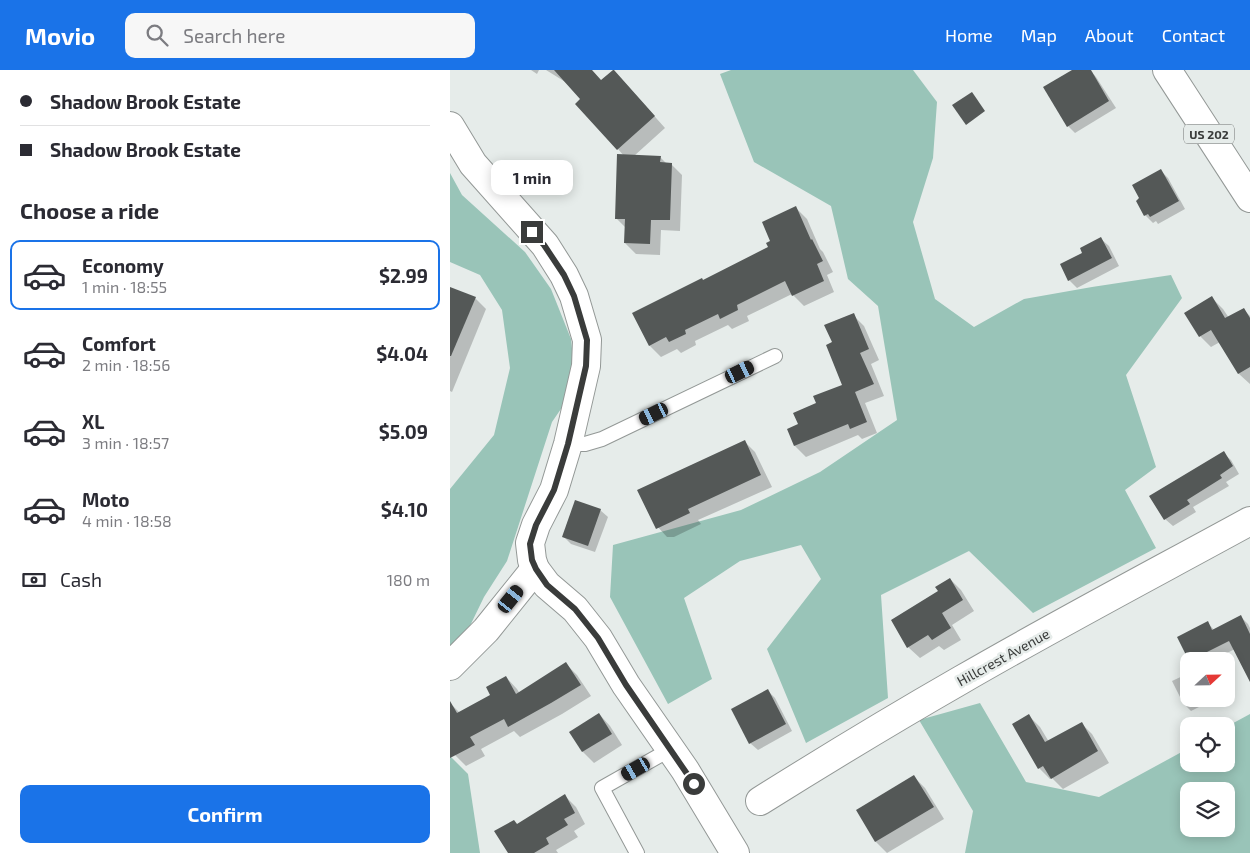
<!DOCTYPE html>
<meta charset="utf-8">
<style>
:root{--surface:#fff;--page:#f7f7f7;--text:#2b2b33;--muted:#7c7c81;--line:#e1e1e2;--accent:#1a73e8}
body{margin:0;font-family:"Exo 2",sans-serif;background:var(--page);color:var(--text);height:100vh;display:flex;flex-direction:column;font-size:19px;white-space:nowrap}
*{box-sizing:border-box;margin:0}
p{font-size:16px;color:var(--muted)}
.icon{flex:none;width:28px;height:28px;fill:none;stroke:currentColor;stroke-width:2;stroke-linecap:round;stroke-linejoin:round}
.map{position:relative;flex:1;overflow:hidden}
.panel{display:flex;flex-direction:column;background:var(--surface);width:450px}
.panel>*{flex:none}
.banner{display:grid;align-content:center;height:110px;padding:0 20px;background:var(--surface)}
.needle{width:32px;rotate:68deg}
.fabs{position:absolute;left:730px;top:582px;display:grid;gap:10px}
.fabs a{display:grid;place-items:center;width:55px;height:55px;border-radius:10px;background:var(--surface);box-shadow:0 2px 12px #0003;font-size:25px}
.end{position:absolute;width:22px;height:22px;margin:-11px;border:6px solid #3a3c3b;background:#fff;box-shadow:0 0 0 2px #fff}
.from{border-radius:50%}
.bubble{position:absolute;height:35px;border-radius:10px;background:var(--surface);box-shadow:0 2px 12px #0003;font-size:16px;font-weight:700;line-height:35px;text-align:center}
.car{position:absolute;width:15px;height:30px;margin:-15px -8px;border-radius:6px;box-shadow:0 0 4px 1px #0007;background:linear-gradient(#222 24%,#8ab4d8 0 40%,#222 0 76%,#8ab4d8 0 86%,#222 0)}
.banner b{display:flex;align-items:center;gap:18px;height:48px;font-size:19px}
.banner b+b{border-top:1px solid var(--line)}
.banner i{width:12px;height:12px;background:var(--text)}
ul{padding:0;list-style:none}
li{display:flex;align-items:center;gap:15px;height:70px;margin:0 10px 8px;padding:0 10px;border:2px solid transparent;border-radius:10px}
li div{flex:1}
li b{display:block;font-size:19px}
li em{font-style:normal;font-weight:700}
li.current{border-color:var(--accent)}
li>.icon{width:45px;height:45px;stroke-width:1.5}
h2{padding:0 20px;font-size:22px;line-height:60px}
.pay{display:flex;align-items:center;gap:12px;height:55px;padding:0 20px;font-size:19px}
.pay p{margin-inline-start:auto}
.cta{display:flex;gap:10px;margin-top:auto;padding:10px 20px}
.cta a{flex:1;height:58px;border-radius:10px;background:var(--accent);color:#fff;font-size:20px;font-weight:700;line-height:58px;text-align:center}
header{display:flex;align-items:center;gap:30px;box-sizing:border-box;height:70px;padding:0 25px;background:var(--accent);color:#fff}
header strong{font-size:24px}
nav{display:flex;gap:28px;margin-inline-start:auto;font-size:18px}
.search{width:350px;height:45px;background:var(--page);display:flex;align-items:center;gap:12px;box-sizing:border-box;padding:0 18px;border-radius:10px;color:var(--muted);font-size:19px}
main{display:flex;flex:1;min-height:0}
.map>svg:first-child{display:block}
.green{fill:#99c4b8;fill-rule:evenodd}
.shadow{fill:#0003}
.building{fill:#545857}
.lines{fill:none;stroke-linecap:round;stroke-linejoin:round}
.lane-casing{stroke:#939896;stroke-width:16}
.street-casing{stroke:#939896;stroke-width:30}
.primary-casing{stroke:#939896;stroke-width:30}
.lane{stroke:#fff;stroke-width:14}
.street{stroke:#fff;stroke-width:28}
.primary{stroke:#fff;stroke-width:28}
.route{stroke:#3a3c3b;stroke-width:6}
.labels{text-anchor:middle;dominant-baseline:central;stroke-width:5;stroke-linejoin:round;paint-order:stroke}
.shield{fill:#e6ecea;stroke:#6e7170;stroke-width:1}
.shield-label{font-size:12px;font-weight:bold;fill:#3a3c3b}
.street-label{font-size:14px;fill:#3a3c3b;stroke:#e6ecea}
</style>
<header>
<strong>Movio</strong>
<div class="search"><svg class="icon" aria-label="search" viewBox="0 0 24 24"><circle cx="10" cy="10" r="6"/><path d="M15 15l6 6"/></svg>Search here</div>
<nav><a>Home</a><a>Map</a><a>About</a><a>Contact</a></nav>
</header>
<main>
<section class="panel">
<div class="banner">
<b><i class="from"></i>Shadow Brook Estate</b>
<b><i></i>Shadow Brook Estate</b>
</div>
<h2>Choose a ride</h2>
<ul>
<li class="current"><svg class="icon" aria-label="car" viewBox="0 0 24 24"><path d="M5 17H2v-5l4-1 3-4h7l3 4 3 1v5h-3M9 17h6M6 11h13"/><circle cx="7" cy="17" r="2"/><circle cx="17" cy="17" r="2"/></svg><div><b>Economy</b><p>1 min · 18:55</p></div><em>$2.99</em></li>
<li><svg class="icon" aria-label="car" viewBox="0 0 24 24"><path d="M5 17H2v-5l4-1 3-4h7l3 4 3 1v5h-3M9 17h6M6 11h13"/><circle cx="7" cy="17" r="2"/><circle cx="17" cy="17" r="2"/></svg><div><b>Comfort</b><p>2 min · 18:56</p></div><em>$4.04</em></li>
<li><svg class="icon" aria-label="car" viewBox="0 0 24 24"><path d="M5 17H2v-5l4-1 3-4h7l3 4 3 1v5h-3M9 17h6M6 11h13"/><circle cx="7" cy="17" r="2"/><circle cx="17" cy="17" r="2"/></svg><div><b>XL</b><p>3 min · 18:57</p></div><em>$5.09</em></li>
<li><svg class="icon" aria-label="car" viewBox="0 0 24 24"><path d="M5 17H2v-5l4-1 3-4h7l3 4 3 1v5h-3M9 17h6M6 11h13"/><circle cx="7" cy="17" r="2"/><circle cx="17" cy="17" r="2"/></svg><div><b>Moto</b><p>4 min · 18:58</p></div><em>$4.10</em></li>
</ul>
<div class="pay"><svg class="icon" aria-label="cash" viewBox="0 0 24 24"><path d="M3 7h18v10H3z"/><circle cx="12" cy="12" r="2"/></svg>Cash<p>180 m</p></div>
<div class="cta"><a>Confirm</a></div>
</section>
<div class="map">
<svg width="800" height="783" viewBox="0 0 800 783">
<rect width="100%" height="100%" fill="#e6ecea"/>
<g class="green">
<polygon points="281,0 463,0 487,32 483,88 463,152 485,229 524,257 574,229 642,217 721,205 732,228 676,305 706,397 675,420 706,478 583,543 519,481 431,525 438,628 356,673 317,579 371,509 351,475 290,491 234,528 262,609 218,634 160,527 163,475 291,440 370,402 447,350 428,236 398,209 381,136 304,92 270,4"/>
<polygon points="0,103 12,125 75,182 101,219 121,269 126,317 102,352 57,491 34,527 17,562 0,576 0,419 44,365 60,298 52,240 30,205 0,192"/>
<path d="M530 633 576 712 649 727 739 678V694H776V657L800 644V783H515L523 741 469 650ZM739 721H776V759H739Z"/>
<polygon points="0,686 18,704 30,783 0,783"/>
</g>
<g class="shadow">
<polygon points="81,0 89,0 87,4"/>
<polygon points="96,0 141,0 151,11 174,12 215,58 184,86 210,87 217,94 221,94 232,105 230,161 211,160 210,185 186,184 175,173 176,158 166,148 174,86 168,79 132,29 117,13"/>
<polygon points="624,0 640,0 646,7 666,38 625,63 618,56"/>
<polygon points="711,101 718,108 735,139 708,154 706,151 703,153 695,145 687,131"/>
<polygon points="346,138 357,149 370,179 373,182 383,202 377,205 384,222 354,236 342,224 297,246 299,251 282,259 278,255 245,271 246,275 231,283 227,279 211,287 200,276 184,243 253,211 319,178 322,172"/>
<polygon points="651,169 659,176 669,196 627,218 619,210 611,195 634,183"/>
<polygon points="0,218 25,228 36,239 2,322 0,321"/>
<polygon points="762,228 773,239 779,248 793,239 800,246 800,314 789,304 770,272 761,277 750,266"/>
<polygon points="403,245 414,256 429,290 421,294 434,326 415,333 427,363 412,369 408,365 356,387 345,376 339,359 350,355 368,334 393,315 383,273"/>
<polygon points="294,371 305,382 322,417 248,450 251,454 224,467 217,467 206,455"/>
<polygon points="773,383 781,390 789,404 776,412 779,416 743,437 746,442 723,456 715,449"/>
<polygon points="150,440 158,447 145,482 121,474 113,466"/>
<polygon points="500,509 511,520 524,541 502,555 511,570 494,580 489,576 470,588 458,577 489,521"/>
<polygon points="791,547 798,554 800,558 800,593 785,579 761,591 740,591 728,568 758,553 764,560"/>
<polygon points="116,594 127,605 141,626 112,644 70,667 64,661 31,679 35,686 16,696 5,685 0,675 0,638 3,636 10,643 42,625 56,607 67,619 70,624"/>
<polygon points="739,603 739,629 758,629 759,632 741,641 733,633 722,611"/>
<polygon points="318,621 325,628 342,661 308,680 300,673"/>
<polygon points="149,644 160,656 172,675 144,693 133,682 121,662"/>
<polygon points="579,646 590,657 599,672 631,653 642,664 659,693 613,719 602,708 600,709 589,698"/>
<polygon points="464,707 475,718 494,749 437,783 426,772 408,741"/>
<polygon points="115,726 126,737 135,754 124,761 128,767 106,780 108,783 59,783 67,755"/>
</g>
<g class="building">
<polygon points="104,0 142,0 151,10 163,0 164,0 205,46 167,80 125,34 130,29"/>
<polygon points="622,0 641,0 659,31 617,57 593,17"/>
<polygon points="522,22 535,41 516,55 502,35"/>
<polygon points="167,84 211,86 210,92 222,93 220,150 201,150 200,174 174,173 175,149 165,149"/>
<polygon points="711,99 729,131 700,147 698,144 694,146 686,131 689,128 682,115"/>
<polygon points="346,136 361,170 362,169 373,191 367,194 374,211 342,226 335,211 287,235 288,240 270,249 268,244 235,260 236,264 219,272 216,267 199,276 182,243 252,208 253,210 318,177 316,173 320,171 312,152"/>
<polygon points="651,167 662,188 618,211 610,194 632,183 630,178"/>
<polygon points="0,217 26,227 1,286 0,286"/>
<polygon points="762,226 775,248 794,238 800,248 800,297 788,304 761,260 749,267 734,243"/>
<polygon points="404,243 419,279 410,283 424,314 405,322 417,352 400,359 398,354 344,376 337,359 348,354 343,343 366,333 363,326 392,315 376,275 382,272 374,255"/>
<polygon points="295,370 311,405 238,439 240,443 206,459 187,420"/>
<polygon points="774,381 783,396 770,405 772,408 737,430 740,434 714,450 699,426"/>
<polygon points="125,430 151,439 138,476 112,467"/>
<polygon points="500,508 513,530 492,543 501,558 482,570 478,565 457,578 441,550 488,521 485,517"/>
<polygon points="791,545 800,564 800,612 779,571 739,591 727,567 758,551 762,560"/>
<polygon points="116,592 131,615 101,633 58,657 54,649 20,667 25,675 0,688 0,631 7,643 40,625 36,617 56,606 66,624"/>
<polygon points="318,619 336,654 299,674 281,639"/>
<polygon points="149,643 162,664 132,682 119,662"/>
<polygon points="579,644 595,672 632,652 648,681 601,709 593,696 588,699 562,654"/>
<polygon points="464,705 484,737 425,772 406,740"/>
<polygon points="115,724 125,743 114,749 118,755 96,768 99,774 84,783 58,783 44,761 64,750 67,754"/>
</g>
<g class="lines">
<defs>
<g id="lane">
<polyline points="118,374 135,374 152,369 325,286"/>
<polyline points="187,783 152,718 221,679"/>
</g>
<g id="street">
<polyline points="0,56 23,94 95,175 114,205 124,226 137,270 136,296 118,374 104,420 86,455 80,473 82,490 85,499 97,515 125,539 148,568 176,615 235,700 285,783"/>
<polyline points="0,596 36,560 85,499"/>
<path d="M310 731C377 689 443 649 511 610 606 555 703 504 800 451"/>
</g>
<polyline id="primary" points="717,0 800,128"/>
</defs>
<use href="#lane" class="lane-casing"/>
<use href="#street" class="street-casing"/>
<use href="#primary" class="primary-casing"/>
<use href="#lane" class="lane"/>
<use href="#street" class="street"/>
<use href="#primary" class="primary"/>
</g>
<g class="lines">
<polyline class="route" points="82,162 94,175 114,205 124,226 137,270 136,296 118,374 104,420 86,455 80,474 82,490 86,499 97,515 125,539 148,568 176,615 244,714"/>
</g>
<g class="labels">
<rect class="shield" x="734" y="54.5" width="50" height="19" rx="4"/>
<g class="shield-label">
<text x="759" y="64">US 202</text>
</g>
<g class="street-label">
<text transform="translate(553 587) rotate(-29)">Hillcrest Avenue</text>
</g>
</g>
</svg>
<div class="fabs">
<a><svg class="needle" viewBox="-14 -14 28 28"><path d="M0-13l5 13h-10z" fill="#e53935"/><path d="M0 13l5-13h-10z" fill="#7c7c81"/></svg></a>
<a><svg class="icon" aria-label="locate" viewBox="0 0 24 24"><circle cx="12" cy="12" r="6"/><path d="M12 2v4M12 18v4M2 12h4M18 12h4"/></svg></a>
<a><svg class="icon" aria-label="layers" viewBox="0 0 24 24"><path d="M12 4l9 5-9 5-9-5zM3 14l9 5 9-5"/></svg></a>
</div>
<i class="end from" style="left:244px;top:714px"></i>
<i class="end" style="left:82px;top:162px"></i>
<div class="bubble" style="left:41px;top:90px;width:82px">1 min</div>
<i class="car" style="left:290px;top:302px;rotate:64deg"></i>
<i class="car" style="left:204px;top:344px;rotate:244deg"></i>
<i class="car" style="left:61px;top:529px;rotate:39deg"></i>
<i class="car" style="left:186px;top:699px;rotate:240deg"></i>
</div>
</main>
